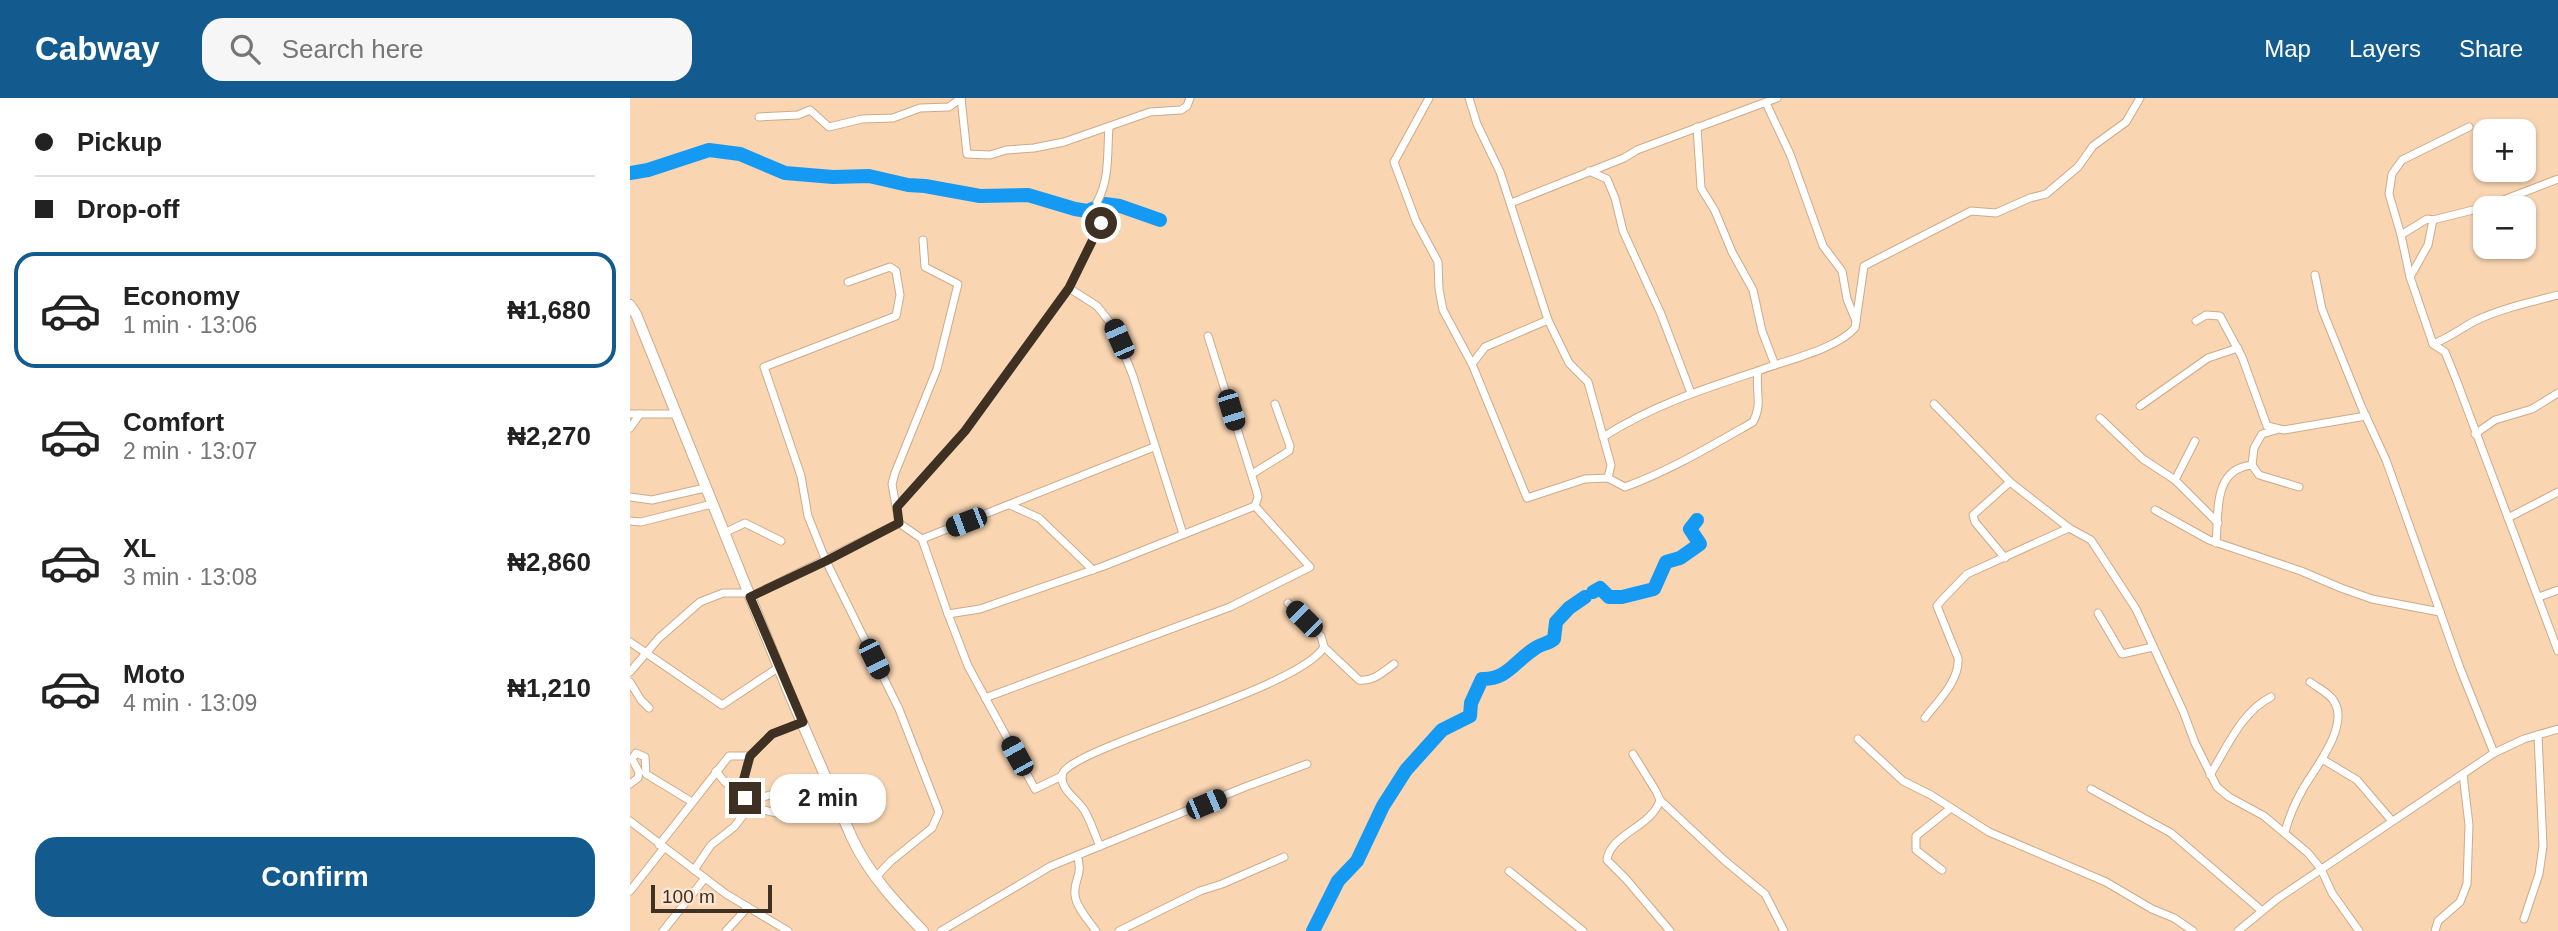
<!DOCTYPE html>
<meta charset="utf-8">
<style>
:root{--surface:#fff;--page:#f6f6f6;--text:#222;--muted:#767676;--line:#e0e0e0;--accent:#135b8f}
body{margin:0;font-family:Helvetica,sans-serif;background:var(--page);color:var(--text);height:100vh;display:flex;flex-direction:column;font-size:26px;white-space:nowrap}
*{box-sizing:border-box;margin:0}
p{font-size:23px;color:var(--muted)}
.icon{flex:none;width:38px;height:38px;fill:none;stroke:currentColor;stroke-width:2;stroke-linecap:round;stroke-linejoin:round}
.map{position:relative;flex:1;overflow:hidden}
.drawer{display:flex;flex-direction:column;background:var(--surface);width:630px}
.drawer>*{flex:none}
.guide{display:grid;align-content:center;height:154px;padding:0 35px;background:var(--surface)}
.fabs{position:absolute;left:1843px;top:21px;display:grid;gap:14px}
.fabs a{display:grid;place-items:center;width:63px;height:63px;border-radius:14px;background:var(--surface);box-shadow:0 2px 5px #0004;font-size:35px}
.scale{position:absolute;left:21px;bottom:18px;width:121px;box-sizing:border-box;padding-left:7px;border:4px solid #3e3123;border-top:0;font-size:19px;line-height:24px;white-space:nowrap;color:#3e3123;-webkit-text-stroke:5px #fbe5d0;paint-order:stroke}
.end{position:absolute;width:32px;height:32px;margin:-16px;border:9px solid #3e3123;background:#fff;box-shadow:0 0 0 4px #fff}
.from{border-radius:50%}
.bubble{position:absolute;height:49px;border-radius:21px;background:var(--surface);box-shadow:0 2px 5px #0004;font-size:23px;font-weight:700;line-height:49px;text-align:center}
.car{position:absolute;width:21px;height:42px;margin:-21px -10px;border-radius:9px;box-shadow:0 0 5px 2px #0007;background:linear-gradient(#222 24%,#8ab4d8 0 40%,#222 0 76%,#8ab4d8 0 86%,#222 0)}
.guide b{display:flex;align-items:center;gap:24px;height:66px;font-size:26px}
.guide b+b{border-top:2px solid var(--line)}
.guide i{width:18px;height:18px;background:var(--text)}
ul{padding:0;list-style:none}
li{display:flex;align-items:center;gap:21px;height:116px;margin:0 14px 10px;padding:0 21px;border:4px solid transparent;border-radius:21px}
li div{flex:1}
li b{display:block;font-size:26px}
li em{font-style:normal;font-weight:700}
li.selected{border-color:var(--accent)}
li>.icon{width:63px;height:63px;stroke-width:1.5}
.primary-button{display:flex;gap:14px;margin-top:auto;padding:14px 35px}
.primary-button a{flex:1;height:80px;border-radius:21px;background:var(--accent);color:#fff;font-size:28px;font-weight:700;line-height:80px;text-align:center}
header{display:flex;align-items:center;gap:42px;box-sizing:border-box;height:98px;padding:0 35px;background:var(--accent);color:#fff}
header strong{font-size:33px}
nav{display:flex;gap:38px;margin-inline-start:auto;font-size:24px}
.search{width:490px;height:63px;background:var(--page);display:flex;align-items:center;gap:18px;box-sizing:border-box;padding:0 24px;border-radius:21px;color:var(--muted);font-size:26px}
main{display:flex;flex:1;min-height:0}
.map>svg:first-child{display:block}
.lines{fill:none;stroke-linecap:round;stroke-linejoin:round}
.river{stroke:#159af3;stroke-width:14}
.street-casing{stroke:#cdab89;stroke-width:9}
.secondary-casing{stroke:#cdab89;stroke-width:12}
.street{stroke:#fff;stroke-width:7}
.secondary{stroke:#fff;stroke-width:10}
.route{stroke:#3e3123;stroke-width:9}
</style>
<header>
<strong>Cabway</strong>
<div class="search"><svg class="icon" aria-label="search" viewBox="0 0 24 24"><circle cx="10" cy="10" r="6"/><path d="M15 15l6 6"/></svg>Search here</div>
<nav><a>Map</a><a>Layers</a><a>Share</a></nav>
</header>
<main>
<section class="drawer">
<div class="guide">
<b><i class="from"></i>Pickup</b>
<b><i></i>Drop-off</b>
</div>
<ul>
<li class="selected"><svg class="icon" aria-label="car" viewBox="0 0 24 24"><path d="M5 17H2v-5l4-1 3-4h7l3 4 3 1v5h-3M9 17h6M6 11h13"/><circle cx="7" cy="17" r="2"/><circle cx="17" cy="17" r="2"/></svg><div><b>Economy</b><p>1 min · 13:06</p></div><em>₦1,680</em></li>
<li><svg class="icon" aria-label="car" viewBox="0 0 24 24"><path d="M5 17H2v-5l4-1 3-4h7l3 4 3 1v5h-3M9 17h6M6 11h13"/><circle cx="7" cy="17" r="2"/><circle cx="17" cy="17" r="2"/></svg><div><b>Comfort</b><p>2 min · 13:07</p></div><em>₦2,270</em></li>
<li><svg class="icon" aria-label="car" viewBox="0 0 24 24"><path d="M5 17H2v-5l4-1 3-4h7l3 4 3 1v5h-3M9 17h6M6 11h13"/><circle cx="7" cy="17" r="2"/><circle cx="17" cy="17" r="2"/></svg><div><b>XL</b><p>3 min · 13:08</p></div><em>₦2,860</em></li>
<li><svg class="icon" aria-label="car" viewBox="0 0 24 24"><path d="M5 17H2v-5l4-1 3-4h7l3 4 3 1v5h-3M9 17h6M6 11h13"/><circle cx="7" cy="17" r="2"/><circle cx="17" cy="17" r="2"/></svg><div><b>Moto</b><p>4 min · 13:09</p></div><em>₦1,210</em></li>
</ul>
<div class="primary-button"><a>Confirm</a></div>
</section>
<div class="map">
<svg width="1928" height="833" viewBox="0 0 1928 833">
<rect width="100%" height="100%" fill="#f9d5b2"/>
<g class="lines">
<g class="river">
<polyline points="0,75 18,72 79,52 110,56 155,75 203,79 239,78 278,87 295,88 350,98 398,97 445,111 457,113 475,106 490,108 530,122"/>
<polyline points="963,494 970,490 979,499 992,499 1024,491 1036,464 1050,460 1070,446 1060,431 1067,422"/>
<path d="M683 833 708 783 727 763 753 708 776 672 812 632 840 618 841 605 852 581C877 582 885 563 904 551 910 546 918 546 924 541L926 524 939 510 955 499"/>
</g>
<defs>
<g id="street">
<polyline points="331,0 337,56 360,57 376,52 404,50 434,44 520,14 551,12 557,8 560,0"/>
<polyline points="799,0 764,64 786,123 808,164 809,191 813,212 842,266"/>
<polyline points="839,0 847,26 870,74 918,222 939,265 958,284 981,367 978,380 955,381 897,400 842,266 855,249 918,222"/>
<polyline points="1136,5 1160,56 1193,148 1212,173 1217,201 1226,223"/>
<polyline points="129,19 168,17 180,12 199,29 232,21 263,20 290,10 319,9 331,0"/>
<polyline points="1067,29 1071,90 1085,113 1102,154 1123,192 1132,233 1145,267"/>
<polyline points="959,73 977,81 985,100 993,133 1031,216 1061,295"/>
<polyline points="881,105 994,60 1007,52 1147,0"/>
<polyline points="1803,122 1798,147 1780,179 1803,246 1815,254 1826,281 1928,553"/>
<polyline points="1771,137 1797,121 1803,122 1855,109 1928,81"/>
<polyline points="1685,177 1692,211 1732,310 1756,362 1830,570 1864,655"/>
<polyline points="1780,179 1771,137 1759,96 1762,76 1772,62 1839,29"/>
<polyline points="218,184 260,169 266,173 270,197 266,218 134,269 171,378 178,418 196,463 269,611 309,714 302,730 261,763 245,780"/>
<polyline points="439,190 467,208 483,228 503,278 553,436"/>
<polyline points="1566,223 1576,217 1590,218 1612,259 1637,328 1654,332 1736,318"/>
<path d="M1803 246C1821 239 1831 230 1847 222 1873 210 1901 204 1928 197"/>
<polyline points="1304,306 1380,384 1439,430 1461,442 1506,511 1553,613 1565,645 1587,689 1599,699 1634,718 1678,755 1691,771 1702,795 1729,833"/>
<polyline points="1510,308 1578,260 1608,250"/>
<polyline points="0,316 46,316"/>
<polyline points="1470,320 1513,361 1545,382 1588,425"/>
<polyline points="0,330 10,316"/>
<polyline points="1646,332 1632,336 1624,350 1622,367 1629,377 1669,389"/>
<polyline points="1845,336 1865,322 1902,311 1928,295"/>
<path d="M973 339C1021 308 1073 291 1128 273"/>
<polyline points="622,376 659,353 660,348 645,306"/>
<path d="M978 380 995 389C1041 372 1081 348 1123 324 1133 306 1125 293 1128 273 1156 262 1205 252 1225 230L1234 168 1341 113 1366 115 1400 100 1416 96 1448 69 1463 48 1496 24 1510 0"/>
<polyline points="1545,382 1565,343"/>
<polyline points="0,399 22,402 75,390"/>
<polyline points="380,407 409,420 463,472"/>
<path d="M267 409 335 333 439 190 471 125 472 115 467 104C480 81 477 55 479 29"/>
<polyline points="1525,412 1579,442 1671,473 1711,490 1742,501 1810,514"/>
<polyline points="1878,420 1928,394"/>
<polyline points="0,423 11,424 82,406"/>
<polyline points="269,425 292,441 318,516 350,511 474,468 625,408 628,399 626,391 578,238"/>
<polyline points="94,435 115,425 151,443"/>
<polyline points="292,441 524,349"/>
<path d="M1586 445C1589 416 1582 371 1622 367"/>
<polyline points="1375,460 1345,424 1343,417 1380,384"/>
<polyline points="120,499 269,425 262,386 265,375 307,271 328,186 295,169 293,142"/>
<polyline points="1909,499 1928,492"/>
<polyline points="1468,515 1492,556 1523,549"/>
<polyline points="318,516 338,568 405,691 432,678"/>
<polyline points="0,544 92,607 149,569"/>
<path d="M694 549 729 582C743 584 753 574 764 566"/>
<polyline points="0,574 29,540 70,504 93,495 119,495"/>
<polyline points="0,584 11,602 19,610"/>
<polyline points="355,600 600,509 680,469 625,408"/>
<path d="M1295 620C1308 603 1330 582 1328 560L1307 508 1311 503 1337 476 1439 430"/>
<polyline points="1228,641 1273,683 1301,697 1359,734 1476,784 1522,811 1544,820 1563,833"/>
<path d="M1003 656 1026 693 1030 702C1022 729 980 736 977 762L996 781 1040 833"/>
<polyline points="1692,661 1727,682 1762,723"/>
<path d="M1580 677C1596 651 1612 613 1641 599"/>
<polyline points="0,686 8,680 9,674 2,661 6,655 15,659 16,676 62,704"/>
<polyline points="1461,691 1541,735 1632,813"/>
<polyline points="150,694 130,700 125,710 151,716"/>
<polyline points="115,700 113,684 120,658"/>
<polyline points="1030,702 1094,762 1135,796 1154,833"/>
<polyline points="0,723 96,796 158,833"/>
<path d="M1655 734C1659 718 1666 703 1674 689 1686 669 1718 629 1705 605 1701 596 1688 590 1680 584"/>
<polyline points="29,747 99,658 120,658 142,636 173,624"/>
<path d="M470 748C464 736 460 719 452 709 445 700 431 691 432 678 432 651 668 593 694 549L691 538 658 505"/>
<path d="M447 757C454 778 443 781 445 797 446 809 459 823 466 833"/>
<polyline points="64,772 81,747 104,729 115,715 125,710 94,683 86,673"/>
<polyline points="1312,772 1286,752 1286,738 1321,710"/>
<polyline points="879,773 953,833"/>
<polyline points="0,793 34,750"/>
<polyline points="1894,821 1909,776 1913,748 1908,637"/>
<polyline points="33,833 75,780"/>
<polyline points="96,833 118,809"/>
<polyline points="311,833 421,768 615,689 677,666"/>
<polyline points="489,833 570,793 592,786 654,759"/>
<polyline points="1608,833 1647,801 1864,655 1894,641 1928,631"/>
<polyline points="1805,833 1808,823 1830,804 1837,786 1839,727 1833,676"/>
</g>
<path id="secondary" d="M0 207 6 216 157 590 222 740C239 776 265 804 293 833"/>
</defs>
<use href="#street" class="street-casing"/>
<use href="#secondary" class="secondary-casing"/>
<use href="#street" class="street"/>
<use href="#secondary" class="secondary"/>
</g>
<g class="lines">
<polyline class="route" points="115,700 113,684 120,658 142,636 173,624 120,499 196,463 269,425 267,409 335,333 439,190 471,125"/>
</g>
</svg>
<div class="fabs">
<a>+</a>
<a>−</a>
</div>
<div class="scale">100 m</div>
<i class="end from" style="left:471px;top:125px"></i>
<i class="end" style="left:115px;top:700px"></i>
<div class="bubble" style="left:140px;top:676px;width:116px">2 min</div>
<i class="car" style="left:489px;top:241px;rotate:336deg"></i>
<i class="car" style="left:601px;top:312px;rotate:163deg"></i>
<i class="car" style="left:336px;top:424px;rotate:249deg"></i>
<i class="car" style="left:674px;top:521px;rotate:315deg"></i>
<i class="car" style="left:244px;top:561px;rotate:154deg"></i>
<i class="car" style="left:387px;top:658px;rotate:331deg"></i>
<i class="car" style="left:576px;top:706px;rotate:67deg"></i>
</div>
</main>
